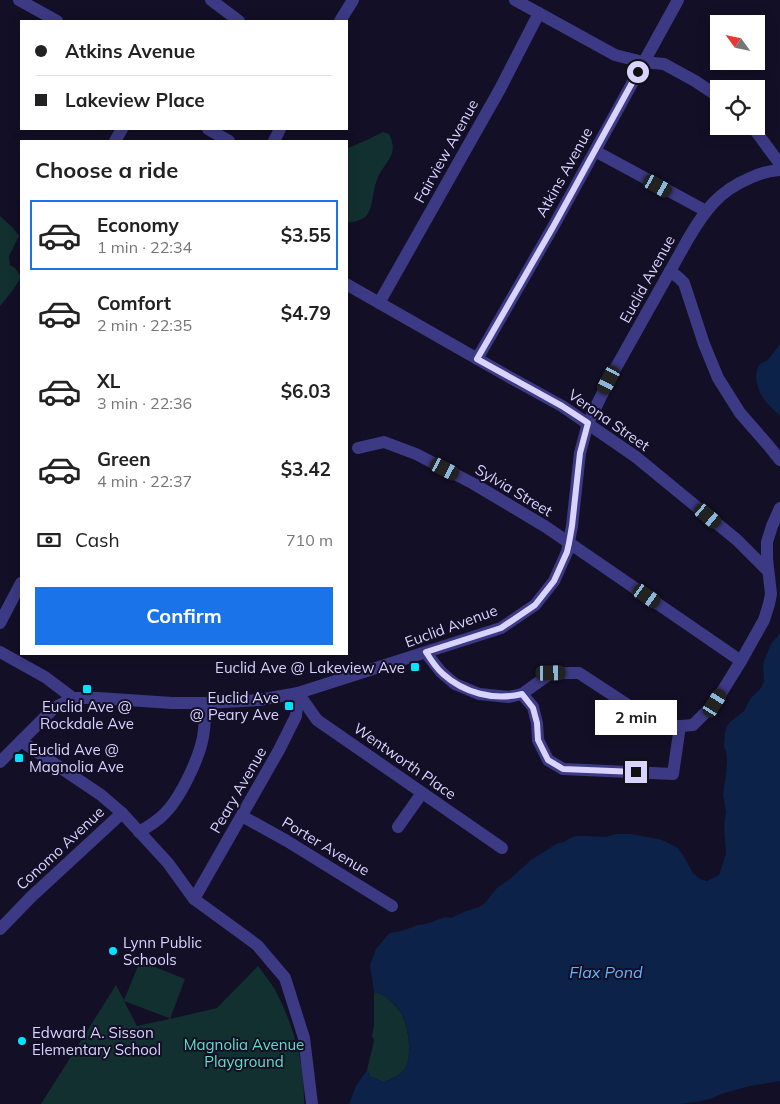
<!DOCTYPE html>
<meta charset="utf-8">
<style>
:root{--surface:#fff;--page:#f6f6f6;--text:#222;--muted:#767676;--line:#e0e0e0;--accent:#1a73e8}
body{margin:0;font-family:Mulish,sans-serif;background:var(--page);color:var(--text);height:100vh;display:flex;flex-direction:column;font-size:19px;white-space:nowrap}
*{box-sizing:border-box;margin:0}
p{font-size:16px;color:var(--muted)}
.icon{flex:none;width:28px;height:28px;fill:none;stroke:currentColor;stroke-width:2;stroke-linecap:round;stroke-linejoin:round}
.map{position:relative;flex:1;overflow:hidden}
.sheet{position:absolute;left:20px;top:140px;width:328px;height:515px;display:flex;flex-direction:column;background:var(--surface);border-radius:0px;box-shadow:0 2px 12px #0003}
.sheet>*{flex:none}
.hud{position:absolute;left:20px;top:20px;width:328px;height:110px;border-radius:0px;box-shadow:0 2px 12px #0003;display:grid;align-content:center;height:110px;padding:0 15px;background:var(--surface)}
.needle{width:32px;rotate:303deg}
.tools{position:absolute;left:710px;top:15px;display:grid;gap:10px}
.tools a{display:grid;place-items:center;width:55px;height:55px;border-radius:0px;background:var(--surface);box-shadow:0 2px 12px #0003;font-size:25px}
.end{position:absolute;width:22px;height:22px;margin:-11px;border:6px solid #d9d4ff;background:#111;box-shadow:0 0 0 2px #111}
.from{border-radius:50%}
.bubble{position:absolute;height:35px;border-radius:0px;background:var(--surface);box-shadow:0 2px 12px #0003;font-size:16px;font-weight:700;line-height:35px;text-align:center}
.car{position:absolute;width:15px;height:30px;margin:-15px -8px;border-radius:6px;box-shadow:0 0 4px 1px #0007;background:linear-gradient(#222 24%,#8ab4d8 0 40%,#222 0 76%,#8ab4d8 0 86%,#222 0)}
.hud b{display:flex;align-items:center;gap:18px;height:48px;font-size:19px}
.hud b+b{border-top:1px solid var(--line)}
.hud i{width:12px;height:12px;background:var(--text)}
ul{padding:0;list-style:none}
li{display:flex;align-items:center;gap:15px;height:70px;margin:0 10px 8px;padding:0 5px;border:2px solid transparent;border-radius:0px}
li div{flex:1}
li b{display:block;font-size:19px}
li em{font-style:normal;font-weight:700}
li.active{border-color:var(--accent)}
li>.icon{width:45px;height:45px;stroke-width:1.5}
h2{padding:0 15px;font-size:22px;line-height:60px}
.pay{display:flex;align-items:center;gap:12px;height:55px;padding:0 15px;font-size:19px}
.pay p{margin-inline-start:auto}
.button{display:flex;gap:10px;margin-top:auto;padding:10px 15px}
.button a{flex:1;height:58px;border-radius:0px;background:var(--accent);color:#fff;font-size:20px;font-weight:700;line-height:58px;text-align:center}
.map>svg:first-child{display:block}
.green{fill:#12302f;fill-rule:evenodd}
.water{fill:#0c2248}
.lines{fill:none;stroke-linecap:round;stroke-linejoin:round}
.minor{stroke:#3d3a85;stroke-width:12}
.route{stroke:#d9d4ff;stroke-width:6}
.poi-dot{fill:#00e5ff;stroke:#130f26;stroke-width:2}
.labels{text-anchor:middle;dominant-baseline:central;stroke-width:4;stroke-linejoin:round;paint-order:stroke}
.street-label{font-size:15px;fill:#d9d4ff;stroke:#130f26}
.poi-label{font-size:15px;fill:#d9d4ff;stroke:#130f26;text-anchor:start}
.park-label{font-size:15px;fill:#5fe0c0;stroke:#130f26}
.water-label{font-size:16px;font-style:italic;fill:#62b6ff;stroke:#130f26}
</style>
<div class="map">
<svg width="780" height="1104" viewBox="0 0 780 1104">
<rect width="100%" height="100%" fill="#130f26"/>
<g class="green">
<path d="M383 132 389 134C392 141 394 145 392 153 389 162 380 170 377 180 372 191 374 208 365 217 360 221 352 223 346 222V149L369 139Z"/>
<polygon points="0,216 13,228 19,236 9,256 10,265 15,268 21,277 13,290 0,306"/>
<path d="M140 961 185 979 170 1019 217 1008 258 966C263 973 269 980 274 988 293 1023 305 1064 304 1104H41L116 985 124 1000ZM124 1001 169 1018V1019L137 1026Z"/>
<path d="M374 992C377 993 379 993 381 994 389 998 397 1007 401 1013 409 1027 412 1053 406 1067 402 1075 391 1079 384 1082L371 1077 367 1070 373 1045 374 1040 372 1036 374 1025Z"/>
</g>
<g class="water">
<path d="M780 344V416C768 404 761 400 757 383 755 376 756 370 760 364L768 360Z"/>
<path d="M780 633V1081L750 1086 724 1093 710 1099 697 1102 679 1104H349L356 1086 367 1070 371 1077 384 1082C392 1079 402 1075 406 1067 412 1053 409 1026 401 1013 397 1006 389 998 381 994 379 993 377 993 374 992L370 965 376 949 386 937 390 933 405 930 417 925 426 924 445 917 451 918 466 911 479 907 484 904 497 888 511 878 531 860 558 843 564 842 570 838 576 836H586L606 837 616 834H632L662 840 678 848 683 855 693 873 700 879 707 881 719 875 725 857 726 852 724 826 726 812 723 795 726 774 727 761 726 751 724 747 725 733 727 726 730 722 744 711 750 699 761 688 764 681 763 664 771 644Z"/>
</g>
<g class="lines">
<g class="minor">
<polyline points="19,0 57,21"/>
<polyline points="211,0 239,21"/>
<polyline points="515,0 615,55 643,62 664,64 695,81 719,97"/>
<polyline points="340,21 353,0"/>
<polyline points="752,126 780,164"/>
<polyline points="208,129 229,141"/>
<polyline points="115,141 122,129"/>
<polyline points="274,141 280,129"/>
<polyline points="595,151 706,211"/>
<polyline points="670,271 679,278 684,283 704,344 718,378 740,413 768,445 780,460"/>
<polyline points="346,284 511,378 562,406 636,457 737,540 768,571"/>
<polyline points="379,303 500,89 539,13"/>
<polyline points="477,359 553,227 678,0"/>
<polyline points="358,448 384,442 416,454 474,484 546,527 741,661"/>
<polyline points="0,623 21,583"/>
<polyline points="0,652 45,677 73,698"/>
<polyline points="426,653 441,672 455,684 479,694 509,697 522,694 551,673 579,673 637,711 668,727 693,725 715,703 741,661 764,620 769,604 771,594 767,559 767,542 772,526 780,508"/>
<polyline points="298,693 317,720 502,848"/>
<polyline points="522,694 533,707 537,723 538,740 548,760 563,769 673,774 680,726"/>
<polyline points="21,741 101,795 122,813 168,863 194,899 257,945 285,978 304,1038 312,1104"/>
<path d="M0 762 54 708 73 698H98L172 703H205L259 700 298 693 501 628 535 605 554 581 567 552 572 526 580 453 588 423 609 380 688 239C705 210 719 191 750 178 760 173 769 171 780 170"/>
<polyline points="242,816 287,841 392,906"/>
<polyline points="398,827 422,793"/>
<path d="M139 832C147 827 155 823 162 816 180 800 202 754 204 730 205 722 205 712 205 703"/>
<polyline points="194,899 279,750 296,716 298,693"/>
<polyline points="0,929 31,897 122,813"/>
</g>
</g>
<g class="lines">
<path class="route" d="M636 772 563 769 548 760 538 740 537 723 533 708 522 694C494 701 464 693 443 674 436 668 431 660 426 652L501 628 535 605 554 581 567 552 569 543 572 526 580 453 588 423 562 406 477 359 553 227 638 72"/>
</g>
<g class="poi-dot">
<rect x="410" y="662" width="10" height="10" rx="2.5"/>
<rect x="82" y="684" width="10" height="10" rx="2.5"/>
<rect x="284" y="701" width="10" height="10" rx="2.5"/>
<rect x="14" y="753" width="10" height="10" rx="2.5"/>
<circle cx="113" cy="951" r="5"/>
<circle cx="22" cy="1041" r="5"/>
</g>
<g class="labels">
<g class="street-label">
<text transform="translate(446 151) rotate(-61)">Fairview Avenue</text>
<text transform="translate(564 172) rotate(-61)">Atkins Avenue</text>
<text transform="translate(647 279) rotate(-61)">Euclid Avenue</text>
<text transform="translate(609 420) rotate(35)">Verona Street</text>
<text transform="translate(514 490) rotate(31)">Sylvia Street</text>
<text transform="translate(451 626) rotate(-20)">Euclid Avenue</text>
<text transform="translate(405 761) rotate(35)">Wentworth Place</text>
<text transform="translate(238 790) rotate(-60)">Peary Avenue</text>
<text transform="translate(326 846) rotate(31)">Porter Avenue</text>
<text transform="translate(60 848) rotate(-43)">Conomo Avenue</text>
</g>
<g class="poi-label">
<text x="405" y="667" text-anchor="end">Euclid Ave @ Lakeview Ave</text>
<text x="279" y="697" text-anchor="end">Euclid Ave<tspan x="279" dy="17">@ Peary Ave</tspan></text>
<text x="87" y="706" text-anchor="middle">Euclid Ave @<tspan x="87" dy="17">Rockdale Ave</tspan></text>
<text x="29" y="749">Euclid Ave @<tspan x="29" dy="17">Magnolia Ave</tspan></text>
<text x="123" y="942">Lynn Public<tspan x="123" dy="17">Schools</tspan></text>
<text x="32" y="1032">Edward A. Sisson<tspan x="32" dy="17">Elementary School</tspan></text>
</g>
<g class="park-label">
<text x="244" y="1044">Magnolia Avenue<tspan x="244" dy="17">Playground</tspan></text>
</g>
<g class="water-label">
<text x="606" y="972">Flax Pond</text>
</g>
</g>
</svg>
<div class="tools">
<a><svg class="needle" viewBox="-14 -14 28 28"><path d="M0-13l5 13h-10z" fill="#e53935"/><path d="M0 13l5-13h-10z" fill="#767676"/></svg></a>
<a><svg class="icon" aria-label="locate" viewBox="0 0 24 24"><circle cx="12" cy="12" r="6"/><path d="M12 2v4M12 18v4M2 12h4M18 12h4"/></svg></a>
</div>
<i class="end from" style="left:638px;top:72px"></i>
<i class="end" style="left:636px;top:772px"></i>
<div class="bubble" style="left:595px;top:700px;width:82px">2 min</div>
<i class="car" style="left:658px;top:186px;rotate:119deg"></i>
<i class="car" style="left:609px;top:380px;rotate:208deg"></i>
<i class="car" style="left:445px;top:469px;rotate:117deg"></i>
<i class="car" style="left:708px;top:516px;rotate:130deg"></i>
<i class="car" style="left:647px;top:596px;rotate:125deg"></i>
<i class="car" style="left:551px;top:673px;rotate:89deg"></i>
<i class="car" style="left:715px;top:703px;rotate:32deg"></i>
<div class="hud">
<b><i class="from"></i>Atkins Avenue</b>
<b><i></i>Lakeview Place</b>
</div>
<section class="sheet">
<h2>Choose a ride</h2>
<ul>
<li class="active"><svg class="icon" aria-label="car" viewBox="0 0 24 24"><path d="M5 17H2v-5l4-1 3-4h7l3 4 3 1v5h-3M9 17h6M6 11h13"/><circle cx="7" cy="17" r="2"/><circle cx="17" cy="17" r="2"/></svg><div><b>Economy</b><p>1 min · 22:34</p></div><em>$3.55</em></li>
<li><svg class="icon" aria-label="car" viewBox="0 0 24 24"><path d="M5 17H2v-5l4-1 3-4h7l3 4 3 1v5h-3M9 17h6M6 11h13"/><circle cx="7" cy="17" r="2"/><circle cx="17" cy="17" r="2"/></svg><div><b>Comfort</b><p>2 min · 22:35</p></div><em>$4.79</em></li>
<li><svg class="icon" aria-label="car" viewBox="0 0 24 24"><path d="M5 17H2v-5l4-1 3-4h7l3 4 3 1v5h-3M9 17h6M6 11h13"/><circle cx="7" cy="17" r="2"/><circle cx="17" cy="17" r="2"/></svg><div><b>XL</b><p>3 min · 22:36</p></div><em>$6.03</em></li>
<li><svg class="icon" aria-label="car" viewBox="0 0 24 24"><path d="M5 17H2v-5l4-1 3-4h7l3 4 3 1v5h-3M9 17h6M6 11h13"/><circle cx="7" cy="17" r="2"/><circle cx="17" cy="17" r="2"/></svg><div><b>Green</b><p>4 min · 22:37</p></div><em>$3.42</em></li>
</ul>
<div class="pay"><svg class="icon" aria-label="cash" viewBox="0 0 24 24"><path d="M3 7h18v10H3z"/><circle cx="12" cy="12" r="2"/></svg>Cash<p>710 m</p></div>
<div class="button"><a>Confirm</a></div>
</section>
</div>
